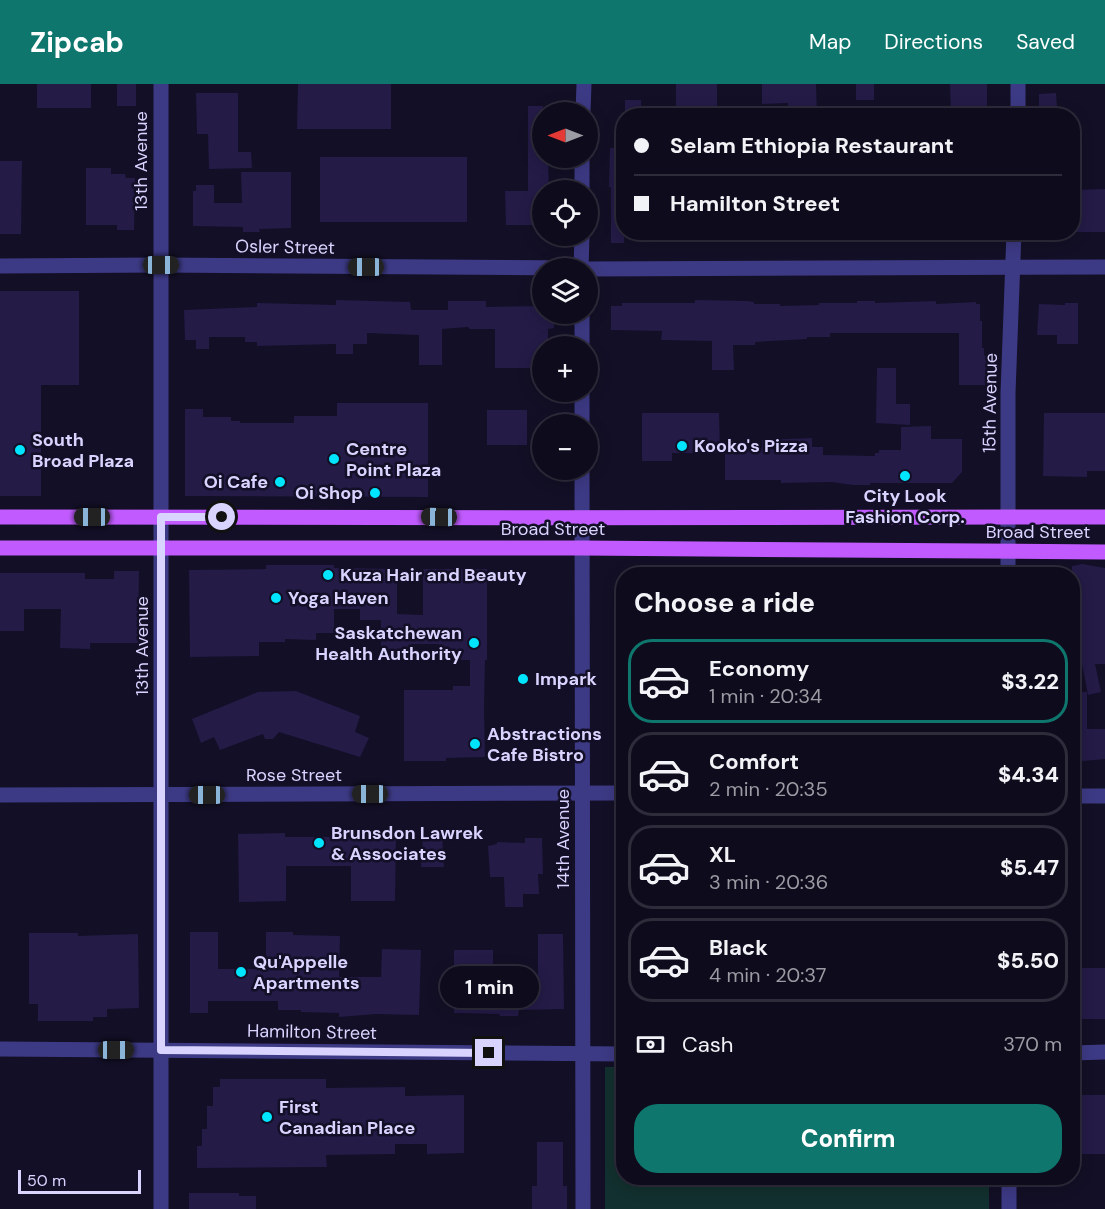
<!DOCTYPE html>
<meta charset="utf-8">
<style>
:root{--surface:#0e0b1c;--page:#171425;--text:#f1f3f6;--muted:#9b9ba3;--line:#2e2b3b;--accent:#0f766e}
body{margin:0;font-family:"DM Sans",sans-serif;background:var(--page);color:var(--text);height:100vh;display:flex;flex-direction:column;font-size:22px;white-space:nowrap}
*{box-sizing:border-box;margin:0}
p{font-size:20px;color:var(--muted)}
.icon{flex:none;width:33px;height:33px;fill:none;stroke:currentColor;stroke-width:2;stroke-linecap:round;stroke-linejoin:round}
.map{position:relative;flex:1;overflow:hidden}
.side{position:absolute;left:616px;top:483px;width:464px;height:618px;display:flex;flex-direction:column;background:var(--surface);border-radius:24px;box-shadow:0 3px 15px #0003,0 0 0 2px var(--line)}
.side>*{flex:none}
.guide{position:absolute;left:616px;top:24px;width:464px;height:132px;border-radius:24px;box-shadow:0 3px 15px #0003,0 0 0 2px var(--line);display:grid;align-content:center;height:132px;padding:0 18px;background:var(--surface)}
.needle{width:39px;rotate:270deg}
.controls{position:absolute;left:532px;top:18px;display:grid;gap:12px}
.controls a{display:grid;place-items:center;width:66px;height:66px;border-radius:50%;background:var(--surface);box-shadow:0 3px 15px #0003,0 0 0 2px var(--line);font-size:30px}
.scale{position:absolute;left:18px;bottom:15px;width:123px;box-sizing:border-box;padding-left:6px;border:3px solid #d9d4ff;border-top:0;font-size:16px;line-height:21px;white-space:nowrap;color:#d9d4ff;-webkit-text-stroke:4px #130f26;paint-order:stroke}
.end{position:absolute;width:27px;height:27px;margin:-14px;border:8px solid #d9d4ff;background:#111;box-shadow:0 0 0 3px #111}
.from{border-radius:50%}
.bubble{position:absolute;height:42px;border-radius:21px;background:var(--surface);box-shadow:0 3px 15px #0003,0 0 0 2px var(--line);font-size:20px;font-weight:800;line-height:42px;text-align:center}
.car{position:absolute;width:18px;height:36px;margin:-18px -9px;border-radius:8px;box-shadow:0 0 4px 2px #0007;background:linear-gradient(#222 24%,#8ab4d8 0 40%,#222 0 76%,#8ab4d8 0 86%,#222 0)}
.guide b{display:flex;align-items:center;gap:21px;height:57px;font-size:22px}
.guide b+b{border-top:2px solid var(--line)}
.guide i{width:15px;height:15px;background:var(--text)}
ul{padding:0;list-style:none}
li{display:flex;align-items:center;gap:18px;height:84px;margin:0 12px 9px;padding:0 6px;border:3px solid var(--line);border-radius:24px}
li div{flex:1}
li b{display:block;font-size:22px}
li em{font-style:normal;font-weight:800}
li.selected{border-color:var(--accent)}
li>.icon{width:54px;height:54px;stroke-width:1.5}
h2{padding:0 18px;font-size:27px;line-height:72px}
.pay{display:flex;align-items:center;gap:15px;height:66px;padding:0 18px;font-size:22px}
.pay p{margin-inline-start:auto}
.action{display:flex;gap:12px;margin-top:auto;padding:12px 18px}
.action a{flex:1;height:69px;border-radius:24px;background:var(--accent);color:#fff;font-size:24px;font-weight:800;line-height:69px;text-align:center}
header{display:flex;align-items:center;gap:36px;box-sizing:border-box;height:84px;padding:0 30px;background:var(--accent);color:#fff}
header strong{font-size:28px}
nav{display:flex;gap:33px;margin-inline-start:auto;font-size:21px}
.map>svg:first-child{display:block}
.green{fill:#12302f}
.building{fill:#241b47}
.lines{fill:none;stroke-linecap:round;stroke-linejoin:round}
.minor{stroke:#3d3a85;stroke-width:15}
.major{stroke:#c25bff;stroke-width:15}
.route{stroke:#d9d4ff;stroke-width:8}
.poi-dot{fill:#00e5ff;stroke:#130f26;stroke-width:2}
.labels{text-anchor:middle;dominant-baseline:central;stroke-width:5;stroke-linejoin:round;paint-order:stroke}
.street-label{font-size:18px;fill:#d9d4ff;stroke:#130f26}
.poi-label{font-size:18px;font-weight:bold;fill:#d9d4ff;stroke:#130f26;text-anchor:start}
</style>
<header>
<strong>Zipcab</strong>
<nav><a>Map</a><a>Directions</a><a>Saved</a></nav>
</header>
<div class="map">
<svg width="1105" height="1125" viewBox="0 0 1105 1125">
<rect width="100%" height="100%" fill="#130f26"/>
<polygon class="green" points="605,983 624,983 624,1094 989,1094 989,1125 605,1125"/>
<g class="building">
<rect x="37" y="0" width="54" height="24"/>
<rect x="117" y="0" width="19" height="22"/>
<polygon points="298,0 391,0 391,45 297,45"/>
<rect x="676" y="0" width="41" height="32"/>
<polygon points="762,0 816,0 817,32 788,32 788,19 762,20"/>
<rect x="856" y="0" width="18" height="16"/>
<polygon points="950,0 987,0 987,32 951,32"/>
<polygon points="196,9 238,9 238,68 251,68 252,84 209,85 208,50 197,50"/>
<polygon points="1056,9 1057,24 1039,25 1039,10"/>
<rect x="625" y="16" width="16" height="16"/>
<polygon points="528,22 543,22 543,74 548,74 549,106 543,106 542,141 506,141 505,107 528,107"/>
<polygon points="610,64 624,64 624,159 611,159 611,103 609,103"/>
<rect x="320" y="73" width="147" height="65"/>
<polygon points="0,77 22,77 21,150 0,150"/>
<polygon points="86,84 111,84 111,90 125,90 126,94 135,94 134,146 117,146 117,141 86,141"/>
<polygon points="241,88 291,88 291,144 259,145 260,148 243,148 243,143 193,142 193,107 196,107 196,101 214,101 214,119 242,119"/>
<polygon points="1105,105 1105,148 1074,148 1074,106"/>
<polygon points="0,207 79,207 79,301 41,301 41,412 0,412"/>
<polygon points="336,216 410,218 411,226 448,226 448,217 486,217 486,223 543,222 543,230 554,230 554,244 548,245 548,262 543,262 543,284 495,284 495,245 470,245 468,243 442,245 442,281 419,281 419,251 367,249 367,260 353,260 353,270 336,270 336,260 257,262 257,258 245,258 245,253 209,253 209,265 196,265 196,256 185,256 184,226 257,223 257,219 336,221"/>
<polygon points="695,216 747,217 754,218 754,220 780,220 780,222 819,221 819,219 857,219 857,217 875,217 875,219 936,217 936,220 976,218 976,220 980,220 980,237 982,237 982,264 984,264 984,271 987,273 985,301 959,301 959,249 830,249 830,253 807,253 807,255 755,258 755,261 733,261 734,286 712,286 712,257 661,256 662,247 611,246 611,222 622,222 622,219 695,219"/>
<polygon points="1065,219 1078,219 1078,260 1057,260 1057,251 1037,251 1039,220 1065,221"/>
<polygon points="877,284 896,284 896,320 910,320 910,341 876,339"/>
<polygon points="337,319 428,319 428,413 185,412 185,325 203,325 203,333 231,333 231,337 240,337 240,339 294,339 294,332 337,332"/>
<rect x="487" y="326" width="40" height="35"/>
<polygon points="642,329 719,329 720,369 672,369 672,377 642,377"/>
<polygon points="1044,329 1105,329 1105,387 1087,387 1087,393 1043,392"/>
<polygon points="931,342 931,355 962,355 962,388 952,399 870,399 870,401 853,401 831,398 781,399 781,396 725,396 725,364 762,364 762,356 812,354 812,363 823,363 823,371 875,372 875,369 879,369 879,366 901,366 901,343"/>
<polygon points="1082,480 1105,484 1105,580 1095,580 1101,608 1088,611 1082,580 1072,580 1072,482"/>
<polygon points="266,481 334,481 334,484 397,485 397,530 423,531 423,485 487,485 487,576 485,576 484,626 485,673 446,674 446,677 404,677 404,606 453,606 453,602 470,602 470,576 439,576 439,560 411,560 411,566 381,566 381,536 360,536 360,525 334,525 334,549 316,549 316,556 285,555 285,558 259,558 259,572 190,573 189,486 266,485"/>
<polygon points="114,487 139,487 138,559 90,559 90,565 60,564 61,525 24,525 24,547 0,547 0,489 85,489 85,495 114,495"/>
<polygon points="296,607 360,632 355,648 369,654 360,673 279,648 273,655 265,655 263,650 220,666 214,653 201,659 192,635 258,608"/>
<polygon points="1072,608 1087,608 1087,645 1105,645 1105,675 1072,678"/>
<polygon points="285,749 285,753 396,753 395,817 351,817 351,782 286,782 286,817 239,818 238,750"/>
<polygon points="423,751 442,751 444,783 421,783"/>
<polygon points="525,754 542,754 543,790 538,790 539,810 523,810 523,823 505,823 504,793 490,793 488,762 497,760 497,758 525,759"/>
<polygon points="190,848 218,848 218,885 266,885 266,848 293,848 293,851 340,852 339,893 381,893 382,865 421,866 419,931 376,930 339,933 339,929 301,928 301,926 278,926 278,917 208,917 208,929 190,929"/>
<polygon points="29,849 78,849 78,852 138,850 139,924 107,925 107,933 93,933 93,937 38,937 38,920 29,920"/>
<polygon points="538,850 563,850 564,925 519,926 518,932 500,932 499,930 454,929 454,866 493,866 493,898 527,899 527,891 538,891"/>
<rect x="1072" y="884" width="33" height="51"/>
<polygon points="220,995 326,995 326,1004 405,1003 405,1012 464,1011 464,1069 427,1070 427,1060 395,1060 395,1070 326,1071 327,1083 197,1084 197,1062 202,1062 202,1045 207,1045 207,1022 213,1022 213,1003 220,1003"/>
<rect x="1072" y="1011" width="33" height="59"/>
<polygon points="537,1058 563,1058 563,1102 567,1102 567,1125 532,1125 532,1102 537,1102"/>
<polygon points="189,1109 239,1109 239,1112 256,1112 256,1125 189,1125"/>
</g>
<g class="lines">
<g class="minor">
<polyline points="583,28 584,0"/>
<polyline points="1018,32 1018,0"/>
<polyline points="582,106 582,74"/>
<polyline points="0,182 161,181 570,184"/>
<polyline points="581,184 582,152"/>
<polyline points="588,185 1105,183"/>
<polyline points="582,230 582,262"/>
<polyline points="582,308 582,340"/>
<polyline points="582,386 583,1125"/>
<polyline points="1008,490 1008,309 1014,148"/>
<polyline points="0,711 624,709"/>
<polyline points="1072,712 1105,712"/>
<polyline points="0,965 624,970"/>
<polyline points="1072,969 1105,968"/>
<polyline points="1009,1094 1009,1125"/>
<polyline points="161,1125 161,0"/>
</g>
<g class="major">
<path d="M0 433C368 433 737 435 1105 433"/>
<polyline points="0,464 582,464 1105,468"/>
</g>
</g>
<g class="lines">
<polyline class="route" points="222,433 161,433 161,966 489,969"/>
</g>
<g class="poi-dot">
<circle cx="682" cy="362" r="6"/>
<circle cx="20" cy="366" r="6"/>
<circle cx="334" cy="375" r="6"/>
<circle cx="905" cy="392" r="6"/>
<circle cx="280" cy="398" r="6"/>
<circle cx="375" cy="409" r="6"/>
<circle cx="328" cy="491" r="6"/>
<circle cx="276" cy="514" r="6"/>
<circle cx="474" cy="559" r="6"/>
<circle cx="523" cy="595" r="6"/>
<circle cx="475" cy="660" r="6"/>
<circle cx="319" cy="759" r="6"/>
<circle cx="241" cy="888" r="6"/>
<circle cx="267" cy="1033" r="6"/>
</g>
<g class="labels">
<g class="street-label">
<text transform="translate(141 77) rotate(-90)">13th Avenue</text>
<text transform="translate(285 163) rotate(1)">Osler Street</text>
<text transform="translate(990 319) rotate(-89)">15th Avenue</text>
<text x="553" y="445">Broad Street</text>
<text x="1038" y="448">Broad Street</text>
<text transform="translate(142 562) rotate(-90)">13th Avenue</text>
<text x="294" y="691">Rose Street</text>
<text transform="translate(563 755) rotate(-90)">14th Avenue</text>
<text transform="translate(312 948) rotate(1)">Hamilton Street</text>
</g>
<g class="poi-label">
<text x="32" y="356">South<tspan x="32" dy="21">Broad Plaza</tspan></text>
<text x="694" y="362">Kooko's Pizza</text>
<text x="346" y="365">Centre<tspan x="346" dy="21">Point Plaza</tspan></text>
<text x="268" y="398" text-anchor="end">Oi Cafe</text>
<text x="363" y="409" text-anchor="end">Oi Shop</text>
<text x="905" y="412" text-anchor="middle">City Look<tspan x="905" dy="21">Fashion Corp.</tspan></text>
<text x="340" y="491">Kuza Hair and Beauty</text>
<text x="288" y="514">Yoga Haven</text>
<text x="462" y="549" text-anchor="end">Saskatchewan<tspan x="462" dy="21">Health Authority</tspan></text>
<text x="535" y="595">Impark</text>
<text x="487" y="650">Abstractions<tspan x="487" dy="21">Cafe Bistro</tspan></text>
<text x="331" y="749">Brunsdon Lawrek<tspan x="331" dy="21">&amp; Associates</tspan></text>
<text x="253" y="878">Qu'Appelle<tspan x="253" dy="21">Apartments</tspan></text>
<text x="279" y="1023">First<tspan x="279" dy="21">Canadian Place</tspan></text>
</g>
</g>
</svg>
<div class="controls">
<a><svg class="needle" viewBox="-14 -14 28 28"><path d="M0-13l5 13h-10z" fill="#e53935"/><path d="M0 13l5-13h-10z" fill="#9b9ba3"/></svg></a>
<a><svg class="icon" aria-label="locate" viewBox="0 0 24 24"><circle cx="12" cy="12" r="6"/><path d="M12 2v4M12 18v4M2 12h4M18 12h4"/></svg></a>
<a><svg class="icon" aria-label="layers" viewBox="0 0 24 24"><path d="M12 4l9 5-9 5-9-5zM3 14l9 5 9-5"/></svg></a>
<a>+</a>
<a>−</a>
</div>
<div class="scale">50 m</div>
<i class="end from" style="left:222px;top:433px"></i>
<i class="end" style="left:489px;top:969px"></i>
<div class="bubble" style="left:440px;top:882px;width:99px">1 min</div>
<i class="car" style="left:161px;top:181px;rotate:90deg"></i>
<i class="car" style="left:366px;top:183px;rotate:270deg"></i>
<i class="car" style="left:92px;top:433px;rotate:270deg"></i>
<i class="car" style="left:439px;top:433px;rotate:271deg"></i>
<i class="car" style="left:370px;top:710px;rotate:270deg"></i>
<i class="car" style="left:207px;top:711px;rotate:270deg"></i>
<i class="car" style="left:116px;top:966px;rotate:90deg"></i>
<div class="guide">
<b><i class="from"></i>Selam Ethiopia Restaurant</b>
<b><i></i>Hamilton Street</b>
</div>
<section class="side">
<h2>Choose a ride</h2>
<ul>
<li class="selected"><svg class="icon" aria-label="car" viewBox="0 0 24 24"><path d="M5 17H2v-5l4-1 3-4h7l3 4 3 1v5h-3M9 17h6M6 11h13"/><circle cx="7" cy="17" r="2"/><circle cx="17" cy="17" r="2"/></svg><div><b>Economy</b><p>1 min · 20:34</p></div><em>$3.22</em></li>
<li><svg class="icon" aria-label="car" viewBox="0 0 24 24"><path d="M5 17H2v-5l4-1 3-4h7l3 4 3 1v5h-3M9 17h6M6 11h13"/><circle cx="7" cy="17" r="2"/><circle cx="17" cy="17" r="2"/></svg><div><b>Comfort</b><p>2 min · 20:35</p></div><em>$4.34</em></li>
<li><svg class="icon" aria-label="car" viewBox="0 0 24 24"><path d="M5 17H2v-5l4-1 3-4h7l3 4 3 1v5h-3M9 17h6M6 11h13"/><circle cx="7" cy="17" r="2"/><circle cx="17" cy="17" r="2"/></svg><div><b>XL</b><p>3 min · 20:36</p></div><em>$5.47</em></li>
<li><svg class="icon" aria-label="car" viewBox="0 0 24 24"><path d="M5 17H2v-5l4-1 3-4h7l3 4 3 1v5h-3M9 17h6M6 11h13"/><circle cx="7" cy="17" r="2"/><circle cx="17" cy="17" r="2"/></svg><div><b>Black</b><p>4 min · 20:37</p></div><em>$5.50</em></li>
</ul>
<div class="pay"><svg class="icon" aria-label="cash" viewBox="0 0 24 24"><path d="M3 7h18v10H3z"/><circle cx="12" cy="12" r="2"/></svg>Cash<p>370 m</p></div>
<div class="action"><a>Confirm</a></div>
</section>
</div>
